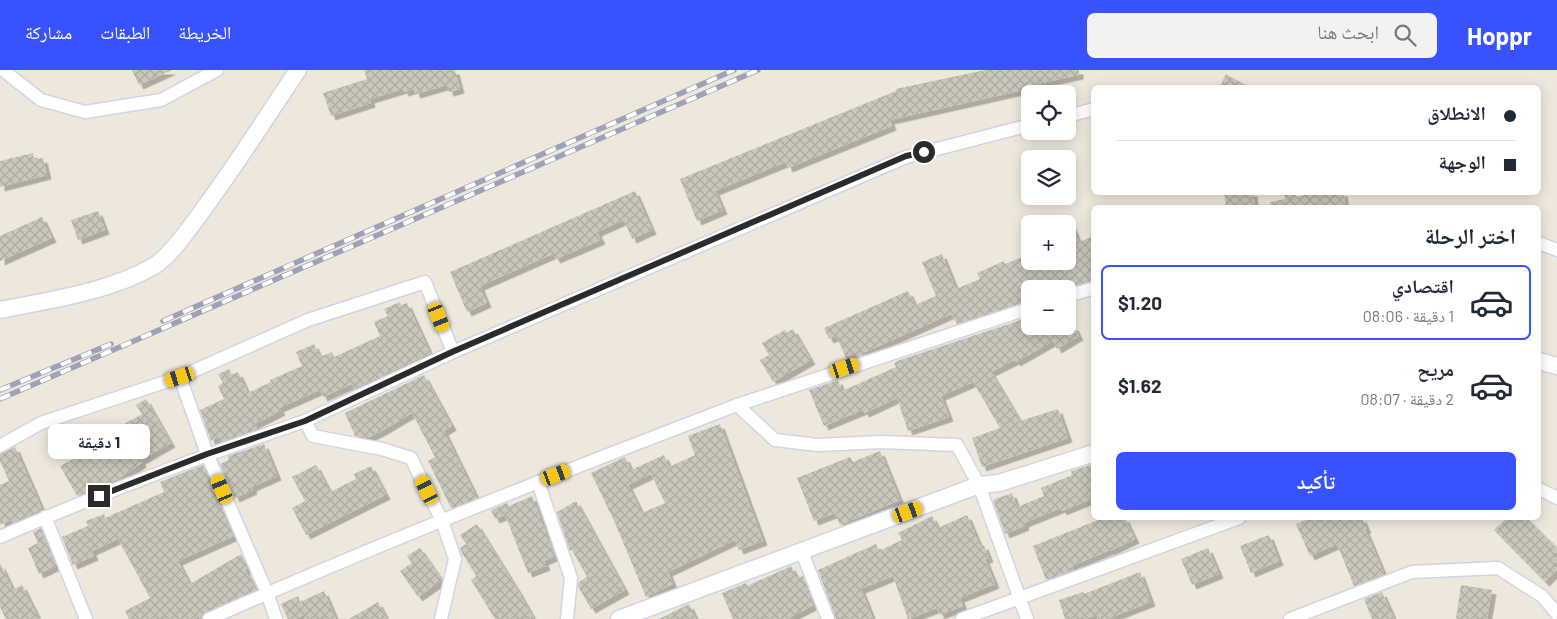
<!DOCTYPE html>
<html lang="ar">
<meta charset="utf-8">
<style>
:root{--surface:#fff;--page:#f2f2f3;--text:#1f2937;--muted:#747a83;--line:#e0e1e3;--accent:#3952ff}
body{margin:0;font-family:Barlow,"Noto Naskh Arabic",sans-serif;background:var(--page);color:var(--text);direction:rtl;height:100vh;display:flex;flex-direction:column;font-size:19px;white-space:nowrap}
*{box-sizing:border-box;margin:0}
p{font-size:16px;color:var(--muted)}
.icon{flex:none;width:28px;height:28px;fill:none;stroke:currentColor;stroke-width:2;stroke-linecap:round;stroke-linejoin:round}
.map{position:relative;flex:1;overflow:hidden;direction:ltr}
.panel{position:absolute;left:1091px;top:135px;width:450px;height:315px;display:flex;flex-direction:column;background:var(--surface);border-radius:8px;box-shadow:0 2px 12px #0003;direction:rtl}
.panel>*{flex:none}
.hud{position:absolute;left:1091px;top:15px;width:450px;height:110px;border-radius:8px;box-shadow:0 2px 12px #0003;direction:rtl;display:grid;align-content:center;height:110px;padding:0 25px;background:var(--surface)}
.fabs{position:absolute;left:1021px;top:15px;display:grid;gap:10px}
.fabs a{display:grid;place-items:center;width:55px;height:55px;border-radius:8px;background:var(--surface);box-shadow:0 2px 12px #0003;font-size:25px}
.end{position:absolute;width:22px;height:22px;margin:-11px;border:6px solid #2b2b2b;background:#fff;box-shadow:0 0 0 2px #fff}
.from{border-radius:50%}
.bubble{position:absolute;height:35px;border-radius:8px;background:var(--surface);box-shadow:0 2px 12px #0003;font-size:16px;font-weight:700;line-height:35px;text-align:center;direction:rtl}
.car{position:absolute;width:15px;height:30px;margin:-15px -8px;border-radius:6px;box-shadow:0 0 4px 1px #0007;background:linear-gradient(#f5c518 24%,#345 0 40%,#f5c518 0 76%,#345 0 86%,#f5c518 0)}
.hud b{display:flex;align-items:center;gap:18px;height:48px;font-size:19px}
.hud b+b{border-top:1px solid var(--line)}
.hud i{width:12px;height:12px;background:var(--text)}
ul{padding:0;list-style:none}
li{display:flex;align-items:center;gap:15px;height:75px;margin:0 10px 8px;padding:0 15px;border:2px solid transparent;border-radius:8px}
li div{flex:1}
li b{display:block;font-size:19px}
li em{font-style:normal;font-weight:700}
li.on{border-color:var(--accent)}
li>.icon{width:45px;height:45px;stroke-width:1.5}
h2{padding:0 25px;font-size:22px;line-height:60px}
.button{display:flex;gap:10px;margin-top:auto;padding:10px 25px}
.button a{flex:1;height:58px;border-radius:8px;background:var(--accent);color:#fff;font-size:20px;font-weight:700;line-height:58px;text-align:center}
header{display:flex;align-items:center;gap:30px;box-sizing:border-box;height:70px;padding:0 25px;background:var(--accent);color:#fff}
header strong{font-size:24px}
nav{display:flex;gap:28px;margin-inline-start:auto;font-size:18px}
.search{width:350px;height:45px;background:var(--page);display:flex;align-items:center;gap:12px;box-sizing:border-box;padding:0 18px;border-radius:8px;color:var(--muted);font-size:19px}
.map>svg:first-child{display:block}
.building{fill:url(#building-cross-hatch);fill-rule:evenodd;filter:url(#shadow)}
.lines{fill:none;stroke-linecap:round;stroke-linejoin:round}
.minor-casing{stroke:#d1d4e5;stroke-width:15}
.tertiary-casing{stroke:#d1d4e5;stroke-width:19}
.minor{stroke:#fff;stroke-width:12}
.tertiary{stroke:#fff;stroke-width:16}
.rail-casing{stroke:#9ea1b7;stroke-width:5.5}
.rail{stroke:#fff;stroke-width:4;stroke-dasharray:11;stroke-linecap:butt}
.route{stroke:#2b2b2b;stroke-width:6}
</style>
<header>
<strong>Hoppr</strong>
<div class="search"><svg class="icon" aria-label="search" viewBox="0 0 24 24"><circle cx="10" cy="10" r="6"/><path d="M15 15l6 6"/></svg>ابحث هنا</div>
<nav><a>الخريطة</a><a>الطبقات</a><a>مشاركة</a></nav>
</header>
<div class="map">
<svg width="1557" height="549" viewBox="0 0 1557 549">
<defs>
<pattern id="building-cross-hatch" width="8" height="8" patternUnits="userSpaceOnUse" patternTransform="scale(1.25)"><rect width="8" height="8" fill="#c9c6bb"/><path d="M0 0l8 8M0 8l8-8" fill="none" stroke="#adaaa1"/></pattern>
<filter id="shadow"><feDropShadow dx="4.5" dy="4.5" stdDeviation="0" flood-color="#0004"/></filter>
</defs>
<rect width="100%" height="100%" fill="#eee8dc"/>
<g class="building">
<polygon points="132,0 172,0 139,15"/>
<polygon points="364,0 455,0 460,19 449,22 447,15 416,24 414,19 404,22 403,19 370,29 371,33 331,46 323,23 367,9"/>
<polygon points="985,0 1079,0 1079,5 1028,16 1028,19 890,50 892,56 788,98 786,92 715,121 723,140 697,151 680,109 896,21 896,19"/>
<polygon points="1226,4 1251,18 1219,18"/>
<polygon points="33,83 34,90 43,88 47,105 0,117 0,91"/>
<polygon points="635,121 652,160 632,169 624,150 597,162 601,170 556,189 553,184 480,216 487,233 467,242 450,202"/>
<polygon points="1224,122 1253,122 1255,138 1226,138"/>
<polygon points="1284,122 1295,122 1296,127 1318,122 1343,122 1346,138 1270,138 1270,132 1285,129"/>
<polygon points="98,141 105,160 78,170 71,150"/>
<polygon points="1068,146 1079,172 1094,166 1094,207 1089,209 1090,211 1065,219 1030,219 1030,230 957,254 951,244 863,283 863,285 847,290 836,266 829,269 824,258 908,221 915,235 936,226 922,192 942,184 956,219 980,209 977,203 1004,191 1005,194 1030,184 1030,191 1068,191"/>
<polygon points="42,147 52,168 0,191 0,166"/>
<polygon points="400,232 401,235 407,233 430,283 354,319 352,314 323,327 320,320 279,338 281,341 255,354 257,359 221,372 219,367 211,371 200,340 224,329 218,316 223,313 218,304 229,299 232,305 238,302 248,323 271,312 270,310 302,296 296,282 314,274 320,287 332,282 334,287 380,266 374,252 388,246 384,239"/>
<polygon points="1030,247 1030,256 1074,256 1079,266 1057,279 1053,271 1016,292 1015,290 991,302 1020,351 1058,339 1068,368 982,397 972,368 1000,358 973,312 941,326 949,347 908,361 897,328 865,343 863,340 824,356 809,320 838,310 842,321 896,297 894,293 900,290"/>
<polygon points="793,259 811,290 773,312 760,290 769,285 762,273 785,260 786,263"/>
<polygon points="424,305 452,356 444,361 477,428 451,438 428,391 435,387 412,343 380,362 367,368 355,366 345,343"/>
<polygon points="146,329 171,373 141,390 142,393 118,409 77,426 60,396 115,366 112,361 142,344 136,335"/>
<path d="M720 354 763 471 739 480 735 470 668 502 673 514 646 527 615 453 591 403 625 387 631 400 664 385 669 397 695 385 688 366ZM651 404 665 433 642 443 628 415Z"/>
<polygon points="264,374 277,406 252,417 253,420 235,428 220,394 229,390 228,386"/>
<polygon points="15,377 42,439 12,453 11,450 0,455 0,415 9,411 0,391 0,384"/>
<polygon points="880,381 900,430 840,455 835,443 814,451 797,408 850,387 853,392"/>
<polygon points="1094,394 1094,428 1062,441 1061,438 1024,453 1025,456 1005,464 993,430 1012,423 1017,437 1044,426 1041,418 1072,405 1071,401"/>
<polygon points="203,395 234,466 178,491 190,514 241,484 248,498 245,500 256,520 206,542 199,549 129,549 125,541 150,528 118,469 92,481 94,486 73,495 62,467 88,456 86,451 104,444 105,448 164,422 160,412"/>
<polygon points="316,395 330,422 356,409 354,404 371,396 386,425 306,465 292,438 305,431 292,407"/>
<polygon points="532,426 555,486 544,491 546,496 528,503 505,445 495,449 491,440 507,433 509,436"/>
<polygon points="576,431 625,520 591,539 578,516 579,512 587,507 572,480 570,481 557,442"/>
<polygon points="967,445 980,476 984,475 989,488 985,489 995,514 960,528 963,536 940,545 937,538 908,549 893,506 861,519 873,549 836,549 818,500 876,474 879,481 902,470 898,463 932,446 938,458"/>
<polygon points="1103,448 1125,448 1135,469 1110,481 1110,480 1072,496 1073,500 1046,510 1033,476"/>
<polygon points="1311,448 1362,448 1367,459 1365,459 1384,504 1354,516 1337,474 1310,486 1296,454"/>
<polygon points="1507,448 1527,448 1557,478 1557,500 1545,512 1494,460"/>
<polygon points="477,454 519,522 534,549 495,549 471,510 476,506 462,483 460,478 466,474 460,465"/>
<polygon points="41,458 56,496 39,504 28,478 38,473 33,462"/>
<polygon points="1269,465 1279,491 1251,503 1240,476"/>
<polygon points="420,478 442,510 418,527 400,501 412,493 407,486"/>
<polygon points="1208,478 1219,504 1192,515 1181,489"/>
<polygon points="0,493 13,520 22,515 39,549 6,549 0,537"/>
<polygon points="791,496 797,508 803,506 814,535 787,549 733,549 722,523 746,513 747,516"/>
<polygon points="1140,502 1151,532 1107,549 1098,549 1097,545 1085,549 1065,549 1059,530 1083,522 1084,524"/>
<polygon points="1461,515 1492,520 1487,549 1456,549"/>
<polygon points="324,521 336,549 305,549 304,545 295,549 288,549 281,534 298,526 300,532"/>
<polygon points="1382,522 1394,549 1372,549 1364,529"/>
<polygon points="378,532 387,549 349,549"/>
<polygon points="689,534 696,549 659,549"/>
</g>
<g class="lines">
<defs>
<g id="minor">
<polyline points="3,0 41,30 85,42 161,30 217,0"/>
<polyline points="1068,46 1094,39"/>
<polyline points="1539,173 1557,180"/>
<polyline points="1068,226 1094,218"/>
<polyline points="180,307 207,384 267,523 276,549"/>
<polyline points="0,376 41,353 180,307 308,250 425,212 453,282"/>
<polyline points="538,412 571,508 567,549"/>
<polyline points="1539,419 1557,428"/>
<polyline points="45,447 86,549"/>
<path d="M0 467C100 423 202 386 305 351"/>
<polyline points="802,482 828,549"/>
<path d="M209 549C382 472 560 403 737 335"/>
<polyline points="441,549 455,489 442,451 411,388 382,379 313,366 305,351 453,282 906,87 1030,55"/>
<polyline points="962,549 1239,448"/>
<polyline points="1027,549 979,415 957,375 881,372 818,375 775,370 737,335 1030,238"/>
<polyline points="1290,549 1412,502 1498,498 1542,526 1557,544"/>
</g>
<g id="tertiary">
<path d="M0 240C50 230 109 222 154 196 169 187 186 163 197 148 233 100 265 49 298 0"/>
<polyline points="1539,291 1557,296"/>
<polyline points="619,549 979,415 999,413 1094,383"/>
</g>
</defs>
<use href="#minor" class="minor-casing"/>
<use href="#tertiary" class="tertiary-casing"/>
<use href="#minor" class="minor"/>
<use href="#tertiary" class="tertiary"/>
<defs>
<g id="rail">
<polyline points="163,251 734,0"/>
<polyline points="0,320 111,274"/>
<polyline points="0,329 758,0"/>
</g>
</defs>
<use href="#rail" class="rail-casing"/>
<use href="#rail" class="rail"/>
</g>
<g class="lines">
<polyline class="route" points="99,426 207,384 305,351 452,282 906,86 924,82"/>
</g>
</svg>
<div class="fabs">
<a><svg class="icon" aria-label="locate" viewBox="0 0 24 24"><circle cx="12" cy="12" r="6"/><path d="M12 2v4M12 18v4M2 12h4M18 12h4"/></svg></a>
<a><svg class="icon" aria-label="layers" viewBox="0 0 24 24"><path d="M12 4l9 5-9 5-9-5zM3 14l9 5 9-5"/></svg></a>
<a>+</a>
<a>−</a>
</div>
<i class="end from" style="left:924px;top:82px"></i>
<i class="end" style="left:99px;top:426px"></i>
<div class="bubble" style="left:48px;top:354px;width:102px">1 دقيقة</div>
<i class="car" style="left:439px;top:247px;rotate:158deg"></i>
<i class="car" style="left:845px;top:298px;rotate:72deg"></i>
<i class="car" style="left:180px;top:307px;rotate:252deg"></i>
<i class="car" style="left:556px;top:405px;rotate:69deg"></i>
<i class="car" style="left:222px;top:419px;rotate:337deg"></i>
<i class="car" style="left:427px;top:420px;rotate:334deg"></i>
<i class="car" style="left:908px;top:442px;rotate:70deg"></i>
<div class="hud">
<b><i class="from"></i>الانطلاق</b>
<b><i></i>الوجهة</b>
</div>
<section class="panel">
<h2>اختر الرحلة</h2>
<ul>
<li class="on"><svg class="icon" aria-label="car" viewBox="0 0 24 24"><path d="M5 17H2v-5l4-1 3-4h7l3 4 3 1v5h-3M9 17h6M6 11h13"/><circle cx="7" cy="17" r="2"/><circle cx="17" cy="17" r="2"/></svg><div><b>اقتصادي</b><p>1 دقيقة · 08:06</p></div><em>$1.20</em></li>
<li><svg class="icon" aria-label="car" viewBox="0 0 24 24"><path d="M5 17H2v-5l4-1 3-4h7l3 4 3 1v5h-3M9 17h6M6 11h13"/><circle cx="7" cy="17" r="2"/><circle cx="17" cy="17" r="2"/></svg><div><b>مريح</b><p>2 دقيقة · 08:07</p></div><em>$1.62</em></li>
</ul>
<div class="button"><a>تأكيد</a></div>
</section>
</div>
